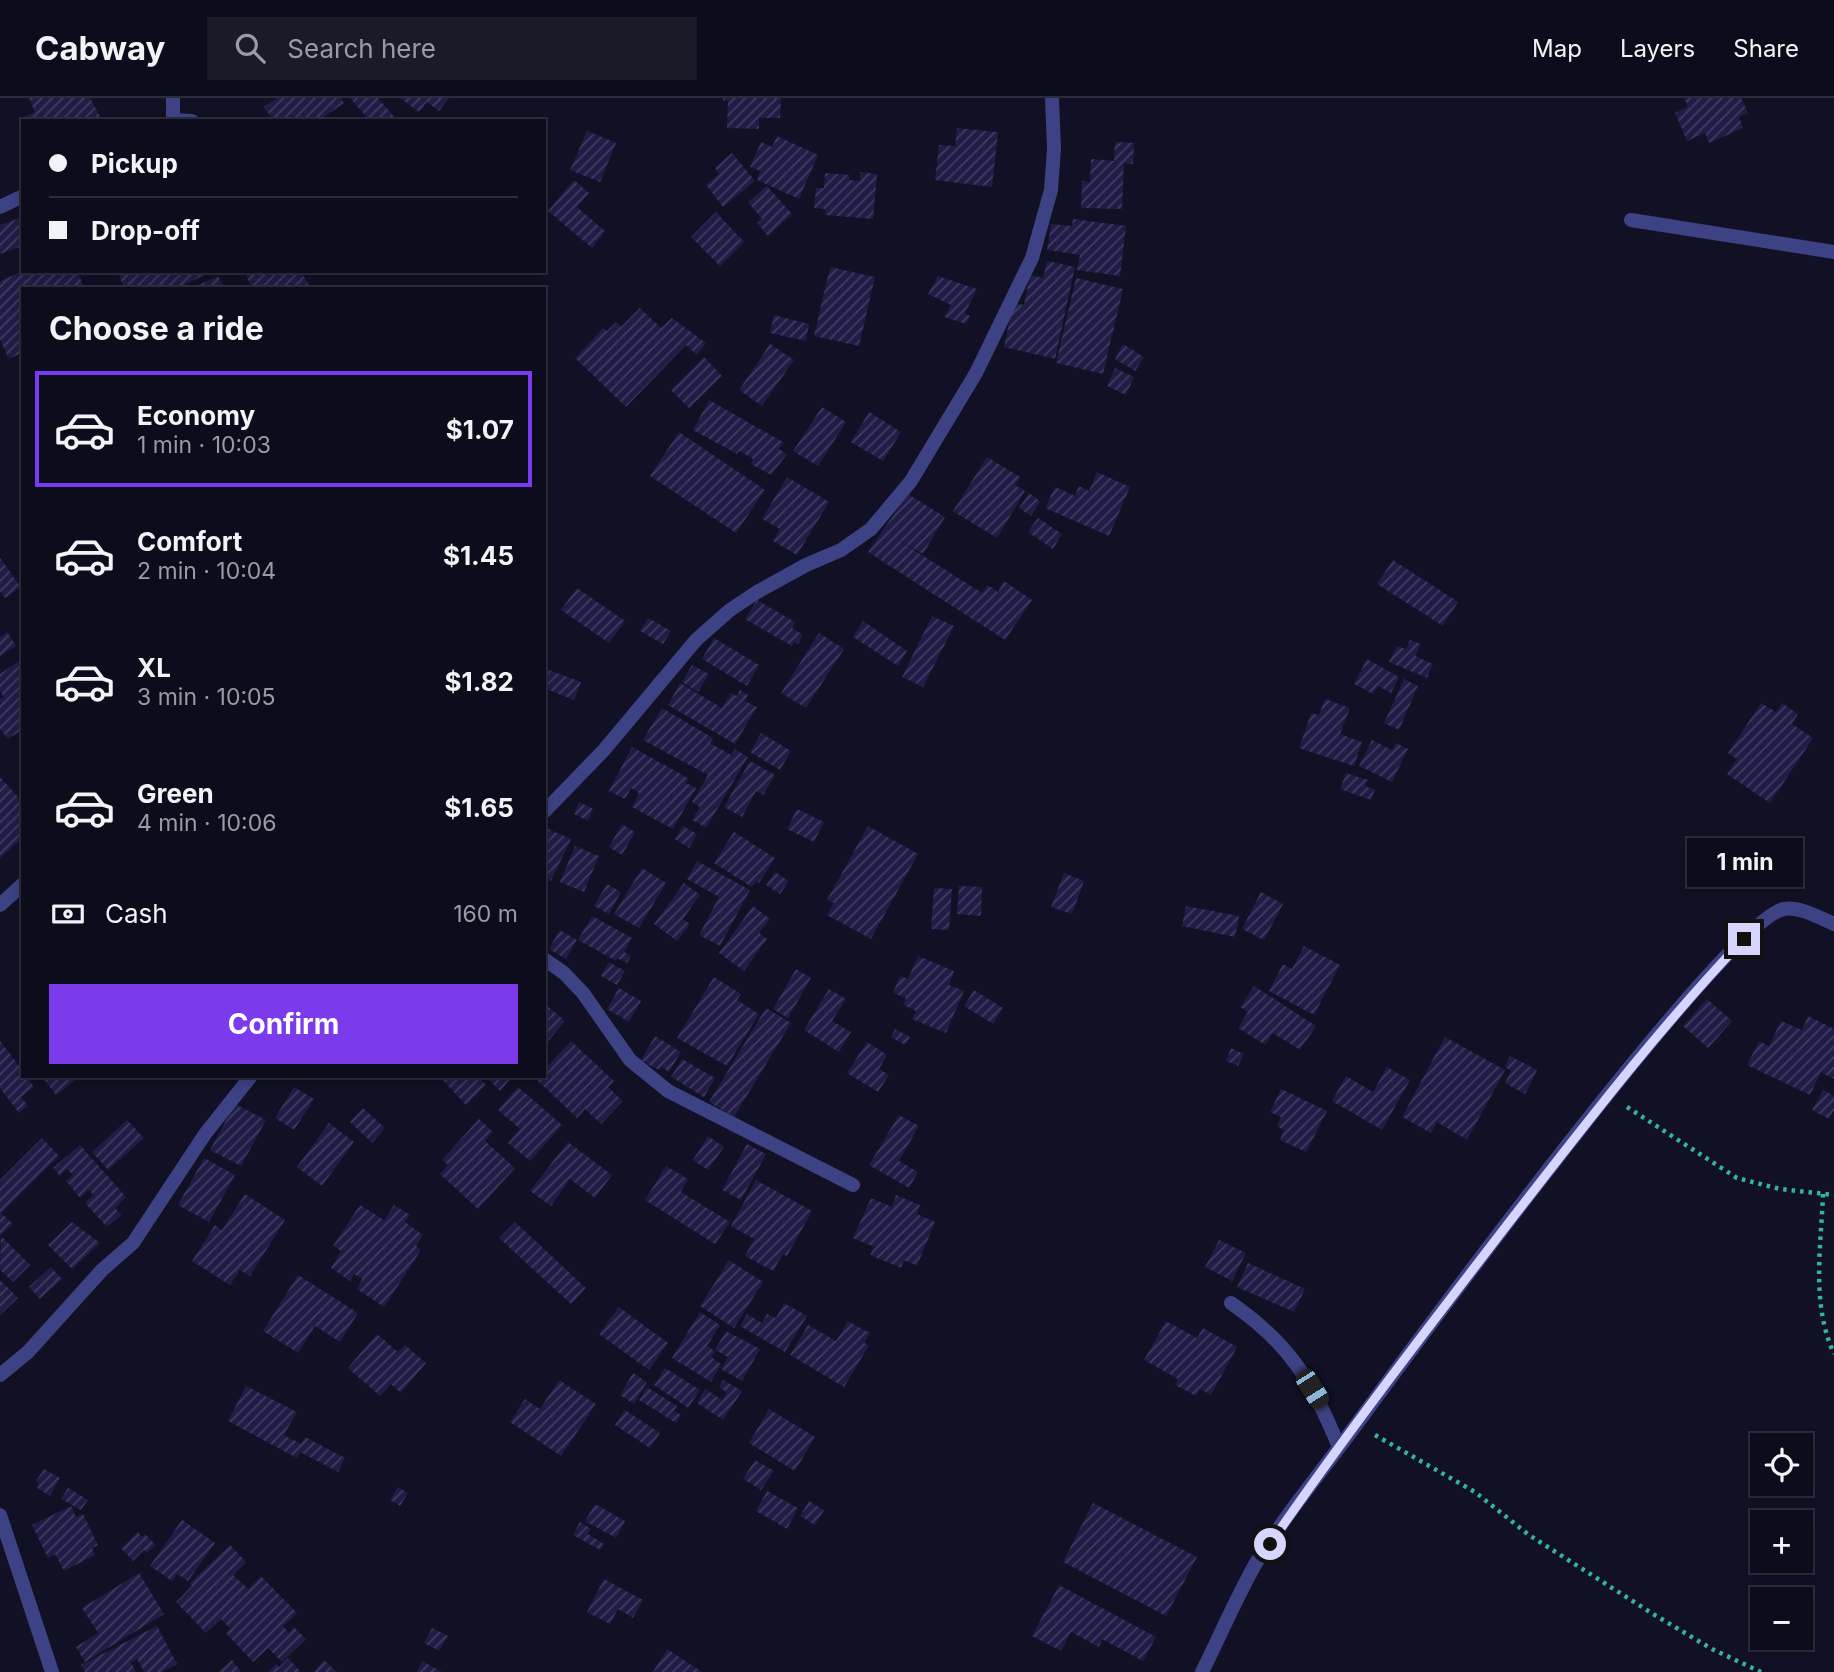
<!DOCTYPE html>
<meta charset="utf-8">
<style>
:root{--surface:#0d0c1c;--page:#1b1a29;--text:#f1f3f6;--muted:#9a9ba3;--line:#2d2c3b;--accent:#7c3aed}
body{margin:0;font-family:Inter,sans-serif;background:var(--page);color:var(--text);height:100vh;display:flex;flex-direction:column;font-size:26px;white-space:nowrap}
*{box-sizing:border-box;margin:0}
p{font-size:23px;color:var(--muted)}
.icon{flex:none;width:38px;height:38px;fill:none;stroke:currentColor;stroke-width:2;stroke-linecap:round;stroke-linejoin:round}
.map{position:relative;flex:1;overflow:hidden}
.panel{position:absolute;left:21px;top:189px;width:525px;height:791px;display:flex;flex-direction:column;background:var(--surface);border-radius:0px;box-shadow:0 4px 10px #0003,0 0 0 2px var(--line)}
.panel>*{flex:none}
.guide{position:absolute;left:21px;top:21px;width:525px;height:154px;border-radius:0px;box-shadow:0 4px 10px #0003,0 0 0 2px var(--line);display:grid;align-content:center;height:154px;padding:0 28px;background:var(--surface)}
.fabs{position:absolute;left:1750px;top:1335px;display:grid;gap:14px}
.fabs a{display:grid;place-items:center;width:63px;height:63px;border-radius:0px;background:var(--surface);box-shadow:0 4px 10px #0003,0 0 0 2px var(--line);font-size:35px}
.end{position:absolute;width:32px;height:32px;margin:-16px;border:9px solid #d5d5fe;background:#111;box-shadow:0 0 0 4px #111}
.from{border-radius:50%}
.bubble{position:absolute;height:49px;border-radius:0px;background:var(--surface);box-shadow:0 4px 10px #0003,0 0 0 2px var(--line);font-size:23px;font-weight:700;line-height:49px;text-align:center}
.car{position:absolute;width:21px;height:42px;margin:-21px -10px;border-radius:9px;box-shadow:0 0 5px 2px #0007;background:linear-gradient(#222 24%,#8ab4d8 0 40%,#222 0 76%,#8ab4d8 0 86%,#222 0)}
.guide b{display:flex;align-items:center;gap:24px;height:66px;font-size:26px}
.guide b+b{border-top:2px solid var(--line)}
.guide i{width:18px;height:18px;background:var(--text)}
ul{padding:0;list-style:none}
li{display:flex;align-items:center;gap:21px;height:116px;margin:0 14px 10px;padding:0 14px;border:4px solid transparent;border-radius:0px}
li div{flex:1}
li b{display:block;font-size:26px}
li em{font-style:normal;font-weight:700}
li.selected{border-color:var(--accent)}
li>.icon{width:63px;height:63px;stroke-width:1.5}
h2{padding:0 28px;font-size:32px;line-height:84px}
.pay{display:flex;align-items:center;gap:18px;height:77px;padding:0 28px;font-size:26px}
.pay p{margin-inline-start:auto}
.cta{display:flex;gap:14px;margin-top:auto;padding:14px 28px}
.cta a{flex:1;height:80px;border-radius:0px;background:var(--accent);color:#fff;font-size:28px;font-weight:700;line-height:80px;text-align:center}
header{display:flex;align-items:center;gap:42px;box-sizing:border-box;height:98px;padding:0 35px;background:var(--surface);border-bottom:2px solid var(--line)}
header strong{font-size:33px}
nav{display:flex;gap:38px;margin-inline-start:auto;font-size:24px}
.search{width:490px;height:63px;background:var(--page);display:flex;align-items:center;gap:18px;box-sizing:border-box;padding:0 24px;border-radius:0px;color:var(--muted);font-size:26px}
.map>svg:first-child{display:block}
.building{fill:url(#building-hatch)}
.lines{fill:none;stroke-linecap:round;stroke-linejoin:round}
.path{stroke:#33b49d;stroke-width:4.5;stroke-dasharray:3.5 5;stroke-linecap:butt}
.street{stroke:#3c4283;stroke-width:14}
.route{stroke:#d5d5fe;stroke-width:9}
</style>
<header>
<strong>Cabway</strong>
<div class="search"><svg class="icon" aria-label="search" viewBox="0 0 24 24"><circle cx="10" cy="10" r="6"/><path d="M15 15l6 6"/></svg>Search here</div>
<nav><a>Map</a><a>Layers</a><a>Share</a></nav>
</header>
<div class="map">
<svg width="1834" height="1574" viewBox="0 0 1834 1574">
<defs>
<pattern id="building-hatch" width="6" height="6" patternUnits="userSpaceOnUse" patternTransform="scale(1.75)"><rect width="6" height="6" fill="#201c46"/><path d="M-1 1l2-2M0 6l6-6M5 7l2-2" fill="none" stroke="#403c62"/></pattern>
</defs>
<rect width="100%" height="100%" fill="#111025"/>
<g class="building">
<polygon points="90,0 101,20 96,23 27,23 25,19 35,14 29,0"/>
<polygon points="277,0 341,0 344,5 318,23 274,23 264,9"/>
<polygon points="350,0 378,0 398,23 370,23"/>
<polygon points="400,0 449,0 439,13 427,4 419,14"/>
<polygon points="723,0 781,0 780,20 759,20 759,31 727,30 728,3 723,3"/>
<polygon points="1684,0 1741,0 1748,15 1739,19 1743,30 1709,45 1705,35 1687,43 1675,15 1688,9"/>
<polygon points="957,30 998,34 992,89 935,82 939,47 955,48"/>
<polygon points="587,33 616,45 600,84 570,72"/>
<polygon points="777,38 818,57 799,101 757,82 760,73 750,69 761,44 772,49"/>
<polygon points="1115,44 1134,45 1133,66 1124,65 1122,111 1081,110 1082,83 1090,84 1091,61 1114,63"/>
<polygon points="732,55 755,83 723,109 706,87 719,76 715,70"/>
<polygon points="860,74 877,76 873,121 825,117 825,111 814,110 816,90 824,90 825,75 849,77 849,82 860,83"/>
<polygon points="574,82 589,95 577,109 605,133 592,150 548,113"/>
<polygon points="767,88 792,116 768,138 757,125 762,121 748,104"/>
<polygon points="716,114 744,144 720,168 691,139"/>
<polygon points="23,119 23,148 0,156 0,127"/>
<polygon points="1073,121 1126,128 1120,178 1077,172 1080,157 1047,152 1051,126 1072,128"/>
<polygon points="1047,163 1075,169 1055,261 1004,249 1013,205 1024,207 1030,177 1043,180"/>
<polygon points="830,169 875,179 859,248 814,238"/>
<polygon points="23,173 77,173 85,191 23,191 23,254 9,261 0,241 0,183"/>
<polygon points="117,173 213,173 176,191 125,191"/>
<polygon points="255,173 301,173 311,191 253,191 246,178"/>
<polygon points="218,178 225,191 190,191"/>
<polygon points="938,178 977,191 965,215 970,218 966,226 944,219 951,207 928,196"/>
<polygon points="1076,180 1123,191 1103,276 1056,265"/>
<polygon points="640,210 661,230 672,220 706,245 697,257 686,247 626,309 575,260 603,230 607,233 616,224 621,229"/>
<polygon points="774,217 809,226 806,243 770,235"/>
<polygon points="770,246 794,262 762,308 739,292"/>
<polygon points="1123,246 1144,259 1135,273 1115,261"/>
<polygon points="704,259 722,278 689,310 671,292"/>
<polygon points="1115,270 1134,279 1126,297 1107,288"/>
<polygon points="709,302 783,344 779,351 787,356 771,377 751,366 753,361 739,353 737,356 693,332"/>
<polygon points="822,309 846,324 818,368 793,353"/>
<polygon points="869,314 901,334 883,363 851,344"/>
<polygon points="679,334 765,392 736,435 650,378"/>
<polygon points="987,359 1020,379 1015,387 1025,393 997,440 953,413"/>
<polygon points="1097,374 1130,389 1109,438 1045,410 1055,389 1075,398 1079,388 1089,393"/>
<polygon points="787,379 829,404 797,457 773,443 780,431 762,421"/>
<polygon points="1029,395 1040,403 1031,418 1019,410"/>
<polygon points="908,396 945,419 923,456 895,440 982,495 988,487 998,494 1004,483 1032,502 1005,542 868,454"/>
<polygon points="1038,420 1062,436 1053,451 1028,434"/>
<polygon points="0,460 21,489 5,500 0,493"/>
<polygon points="1393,462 1458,504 1443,528 1377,486"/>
<polygon points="577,490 625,523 609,545 561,512"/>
<polygon points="757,502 795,524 792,530 803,537 798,546 794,544 792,548 745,521"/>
<polygon points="932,518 954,528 923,589 902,579"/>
<polygon points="648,520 671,533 663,546 640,533"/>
<polygon points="863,523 907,553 898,568 853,539"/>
<polygon points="7,534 16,548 0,558 0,539"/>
<polygon points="819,535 844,551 806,610 781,595"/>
<polygon points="714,540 759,567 747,588 702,561"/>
<polygon points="1410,542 1421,546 1415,558 1433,566 1427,580 1389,564 1397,548 1406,551"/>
<polygon points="23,560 23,631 8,641 0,631 0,601 4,599 0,593 0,576"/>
<polygon points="1367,561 1399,579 1391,595 1378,588 1373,596 1354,586"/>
<polygon points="692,567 709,576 698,594 682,584"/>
<polygon points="544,570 581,584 574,602 544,590"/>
<polygon points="1404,581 1418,588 1399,632 1384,625"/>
<polygon points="680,585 722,610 731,595 737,598 740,592 748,597 745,603 757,609 735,646 668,607"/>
<polygon points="1325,601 1350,610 1340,636 1362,644 1354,668 1299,650 1311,615 1319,617"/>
<polygon points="1761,605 1776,614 1782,605 1798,616 1792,626 1813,640 1770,705 1727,676 1737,661 1728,655"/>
<polygon points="662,610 713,640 710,645 731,657 735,651 748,659 706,730 692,722 700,709 692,704 708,677 643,642"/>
<polygon points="761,635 791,653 780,672 750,654"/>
<polygon points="1372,642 1392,652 1396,645 1408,651 1392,684 1359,668"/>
<polygon points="632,649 688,680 686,685 696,690 673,731 632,709 639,695 631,690 625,701 609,693"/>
<polygon points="750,663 775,677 763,697 756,693 742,719 724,709"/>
<polygon points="1346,675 1368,682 1365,688 1375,692 1371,702 1340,691"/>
<polygon points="0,679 23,704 23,740 0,760"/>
<polygon points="579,704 593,711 588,723 574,716"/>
<polygon points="797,711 824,724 814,744 787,731"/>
<polygon points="622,726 635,734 622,757 609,749"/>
<polygon points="683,728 697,736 689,750 675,741"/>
<polygon points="868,728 918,756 871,841 827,817 834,805 827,802"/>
<polygon points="546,730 571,741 551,783 544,780"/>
<polygon points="734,734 775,760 759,785 756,783 752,789 714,765"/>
<polygon points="575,748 599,758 584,794 560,784"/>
<polygon points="697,763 750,792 720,848 699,837 719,799 687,781"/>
<polygon points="642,770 666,785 639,830 614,816"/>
<polygon points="775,774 789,783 780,796 766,787"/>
<polygon points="1064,775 1084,783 1072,816 1051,809"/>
<polygon points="684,785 700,797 683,821 690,826 677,843 654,826"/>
<polygon points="607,786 621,794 609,816 594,808"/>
<polygon points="959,788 982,789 981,818 957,816"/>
<polygon points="934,790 952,791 949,832 931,831"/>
<polygon points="1261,794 1283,806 1264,842 1242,831"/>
<polygon points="753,808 770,821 759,835 767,841 744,873 719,855"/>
<polygon points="1186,808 1239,818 1235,839 1182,828"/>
<polygon points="592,818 632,840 624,854 631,858 627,865 617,860 616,863 578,842"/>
<polygon points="560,832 577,842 566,861 549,851"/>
<polygon points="1304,848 1340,867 1314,917 1269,893 1283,866 1292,871"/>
<polygon points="918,858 954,873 949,887 964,893 946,935 912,921 916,913 903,907 906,900 893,895 900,878 908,881"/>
<polygon points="609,864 625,873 617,887 601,878"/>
<polygon points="796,871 811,880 788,920 773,911"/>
<polygon points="714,879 741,896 737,902 759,916 727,968 677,940"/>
<polygon points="1254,888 1316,928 1300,952 1273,935 1265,947 1238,930 1248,914 1240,909"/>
<polygon points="619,890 641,903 629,924 607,911"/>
<polygon points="829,891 846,901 832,923 851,934 839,954 804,932"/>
<polygon points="974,892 1003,910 993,926 964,908"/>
<polygon points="1707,901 1732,923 1708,950 1683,928"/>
<polygon points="544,905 565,923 544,948"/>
<polygon points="766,910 791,925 734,1019 709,1004"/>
<polygon points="1808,918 1834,931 1834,981 1821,974 1810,997 1747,967 1759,943 1769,948 1781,923 1802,932"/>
<polygon points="895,931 910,939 905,947 891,939"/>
<polygon points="655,938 681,954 669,974 661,969 659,972 641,962"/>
<polygon points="1445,939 1505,972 1467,1042 1437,1024 1431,1035 1402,1019"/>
<polygon points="0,943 23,973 23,978 26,978 34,989 21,999 28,1008 19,1015 0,990"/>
<polygon points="571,943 614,983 608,989 623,1003 601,1026 585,1011 577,1020 536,981 544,978 544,972"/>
<polygon points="867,944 887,957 879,971 889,977 878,994 847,975"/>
<polygon points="1231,950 1244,956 1238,968 1226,963"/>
<polygon points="1510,958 1537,972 1525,996 1505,985 1511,973 1505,969"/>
<polygon points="682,961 715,980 704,999 671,979"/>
<polygon points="1387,969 1410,982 1382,1032 1332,1003 1346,978 1373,994"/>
<polygon points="46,978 81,978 56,997 43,980"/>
<polygon points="439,978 478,978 486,987 466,1007"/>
<polygon points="485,978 513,978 500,993"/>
<polygon points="294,989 314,1001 294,1032 275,1020"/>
<polygon points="518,989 562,1027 530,1063 508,1045 520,1031 498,1012"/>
<polygon points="1281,991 1327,1013 1306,1054 1280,1042 1284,1032 1277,1028 1281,1019 1270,1014"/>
<polygon points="1823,992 1834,998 1834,1012 1829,1021 1812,1012"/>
<polygon points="235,1006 266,1022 241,1068 210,1052"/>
<polygon points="363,1010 385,1030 372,1045 350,1024"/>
<polygon points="899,1017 919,1028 899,1063 918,1074 909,1090 869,1067"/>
<polygon points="479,1021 493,1034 485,1043 515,1070 478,1111 440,1076 448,1067 442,1062"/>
<polygon points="127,1022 144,1040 108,1072 92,1054"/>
<polygon points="329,1025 354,1044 322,1088 297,1069"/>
<polygon points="708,1038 724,1049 708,1072 693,1062"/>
<polygon points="42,1040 59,1058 1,1115 13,1126 0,1138 0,1082"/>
<polygon points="568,1044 612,1077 595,1100 570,1081 551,1108 530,1093"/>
<polygon points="747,1046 766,1056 741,1102 722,1092"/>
<polygon points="80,1047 126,1099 115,1110 121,1117 107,1129 85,1105 93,1097 89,1092 80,1100 66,1083 73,1077 67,1071 60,1078 53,1070"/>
<polygon points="204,1060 235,1077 209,1124 178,1107"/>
<polygon points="666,1068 688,1081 681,1094 730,1124 715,1146 645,1102"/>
<polygon points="756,1082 812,1113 787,1158 783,1156 773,1173 745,1158 754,1141 731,1128"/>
<polygon points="245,1096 285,1122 250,1178 240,1172 230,1187 192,1163 215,1127 222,1132"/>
<polygon points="896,1097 920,1107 917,1116 935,1124 917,1168 904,1162 901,1170 870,1157 874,1149 853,1140 871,1100 892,1109"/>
<polygon points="360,1107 384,1122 394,1107 410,1117 405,1124 423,1137 416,1148 421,1152 384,1209 357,1191 362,1181 354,1176 350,1183 331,1170 341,1153 333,1148"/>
<polygon points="72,1124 100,1145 72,1171 48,1147"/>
<polygon points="515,1124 586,1190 571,1206 499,1140"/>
<polygon points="1,1138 30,1167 13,1184 0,1172"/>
<polygon points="1219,1142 1246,1155 1232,1183 1205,1169"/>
<polygon points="729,1162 763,1184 734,1230 700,1208"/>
<polygon points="1248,1165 1305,1191 1294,1214 1237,1189"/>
<polygon points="51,1169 62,1181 40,1201 29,1189"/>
<polygon points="298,1177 358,1215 340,1244 315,1228 298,1255 263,1233"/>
<polygon points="0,1182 18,1200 0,1217"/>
<polygon points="784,1205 807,1218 785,1254 740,1228 747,1216 762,1225 767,1216 776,1220"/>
<polygon points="619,1209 668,1245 649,1272 599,1236"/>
<polygon points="700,1214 720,1227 707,1248 715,1253 711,1259 721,1266 711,1284 672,1260"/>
<polygon points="848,1223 870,1235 864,1245 869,1247 844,1289 790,1257 808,1227 836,1243"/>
<polygon points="1166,1223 1197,1240 1203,1230 1237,1249 1211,1297 1200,1291 1196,1298 1175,1287 1178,1281 1144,1262"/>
<polygon points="726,1233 760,1251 742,1283 721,1271 728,1259 715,1252"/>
<polygon points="377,1236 398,1254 405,1247 426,1265 401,1295 391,1286 380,1298 348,1270"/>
<polygon points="665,1270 700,1292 688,1310 654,1287"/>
<polygon points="633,1275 647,1284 634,1306 620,1297"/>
<polygon points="559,1282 596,1306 561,1358 510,1324 525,1301 540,1311"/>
<polygon points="723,1282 742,1293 723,1322 697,1305 705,1291 722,1302 727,1295 719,1289"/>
<polygon points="246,1288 297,1314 284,1337 301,1346 305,1339 345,1360 338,1374 300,1354 297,1360 228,1323"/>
<polygon points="647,1289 677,1308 674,1313 681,1317 676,1325 639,1302"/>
<polygon points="769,1311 815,1339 795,1373 749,1345"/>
<polygon points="625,1312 660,1335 650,1350 615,1327"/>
<polygon points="755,1362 774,1373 761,1392 743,1381"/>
<polygon points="44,1371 60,1380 50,1398 37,1390 39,1385 36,1383"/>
<polygon points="398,1389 408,1395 400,1408 390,1402"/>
<polygon points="68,1390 88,1402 81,1412 61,1401"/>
<polygon points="767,1393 798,1410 787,1431 756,1413"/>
<polygon points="809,1403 824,1412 815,1427 800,1418"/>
<polygon points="1093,1405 1197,1459 1166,1518 1063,1464"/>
<polygon points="595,1406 625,1423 616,1440 585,1423"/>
<polygon points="71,1408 76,1419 83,1416 98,1447 92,1450 95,1457 64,1473 55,1456 48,1460 32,1427"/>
<polygon points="182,1422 215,1445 188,1483 177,1476 172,1483 150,1468"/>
<polygon points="580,1424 591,1431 588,1436 604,1446 600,1452 573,1437"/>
<polygon points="138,1434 142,1439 145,1436 156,1447 147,1455 144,1452 133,1463 121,1450"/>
<polygon points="230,1447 246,1464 233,1477 248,1491 261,1478 297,1515 283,1528 289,1535 294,1529 306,1541 282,1564 268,1550 253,1564 226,1535 230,1530 221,1521 206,1535 176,1504 192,1488 190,1485"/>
<polygon points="139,1475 164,1516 85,1564 76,1549 98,1535 82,1510"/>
<polygon points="604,1481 643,1502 633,1520 618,1511 610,1526 587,1514"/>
<polygon points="1059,1487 1156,1539 1143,1563 1102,1541 1099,1549 1071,1534 1061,1553 1032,1538"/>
<polygon points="157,1528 177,1566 162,1574 144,1574 137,1561 131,1564 136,1574 85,1574 81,1567"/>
<polygon points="432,1530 448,1538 439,1553 424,1545"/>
<polygon points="667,1551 702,1574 653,1574"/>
<polygon points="288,1560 301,1574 268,1574 276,1566 279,1569"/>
<polygon points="232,1562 241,1574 218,1574"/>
<polygon points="324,1562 337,1574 314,1574"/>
<polygon points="422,1563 442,1574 417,1574"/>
</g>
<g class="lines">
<g class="path">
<polyline points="1627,1009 1737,1080 1780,1091 1834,1097"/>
<path d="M1823 1096C1821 1150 1811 1205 1834 1256"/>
<polyline points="1375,1337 1475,1394 1529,1437 1653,1516 1712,1551 1761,1574"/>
</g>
<g class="street">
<polyline points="174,22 192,23"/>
<polyline points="173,23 173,0"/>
<polyline points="0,109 23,98"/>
<polyline points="1631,122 1834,154"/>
<polyline points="544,714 604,652 696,542 730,512 757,494 806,467 841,452 871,431 911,383 976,275 1032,160 1051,92 1054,51 1052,0"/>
<polyline points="0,807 23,786"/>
<polyline points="544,861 564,875 583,895 630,962 668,993 853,1087"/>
<path d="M1231 1205C1290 1246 1312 1283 1339 1349"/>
<polyline points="0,1277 28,1254 102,1172 133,1145 205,1036 251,978"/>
<polyline points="0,1417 52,1574"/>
<path d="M1202 1574C1220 1538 1236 1500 1256 1465 1285 1417 1322 1373 1356 1327 1408 1256 1727 821 1784 811 1799 808 1820 820 1834 826"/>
</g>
</g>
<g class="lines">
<path class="route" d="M1270 1446C1348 1333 1431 1226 1514 1118 1588 1023 1661 928 1744 841"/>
</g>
</svg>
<div class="fabs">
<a><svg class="icon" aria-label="locate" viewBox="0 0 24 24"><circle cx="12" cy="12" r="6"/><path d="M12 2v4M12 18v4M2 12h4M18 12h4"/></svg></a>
<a>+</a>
<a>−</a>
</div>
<i class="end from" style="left:1270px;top:1446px"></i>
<i class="end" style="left:1744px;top:841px"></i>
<div class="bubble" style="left:1687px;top:740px;width:116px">1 min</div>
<i class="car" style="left:1312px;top:1291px;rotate:148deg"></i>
<div class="guide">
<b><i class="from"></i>Pickup</b>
<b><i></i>Drop-off</b>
</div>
<section class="panel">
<h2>Choose a ride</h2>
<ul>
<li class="selected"><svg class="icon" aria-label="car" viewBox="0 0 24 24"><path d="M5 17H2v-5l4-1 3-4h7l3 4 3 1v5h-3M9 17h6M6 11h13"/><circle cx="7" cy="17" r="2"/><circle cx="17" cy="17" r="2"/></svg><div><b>Economy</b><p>1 min · 10:03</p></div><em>$1.07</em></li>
<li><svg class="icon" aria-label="car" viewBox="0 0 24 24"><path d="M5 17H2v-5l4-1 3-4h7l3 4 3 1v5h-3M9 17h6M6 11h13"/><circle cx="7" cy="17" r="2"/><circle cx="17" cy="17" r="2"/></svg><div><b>Comfort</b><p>2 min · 10:04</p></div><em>$1.45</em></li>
<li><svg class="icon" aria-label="car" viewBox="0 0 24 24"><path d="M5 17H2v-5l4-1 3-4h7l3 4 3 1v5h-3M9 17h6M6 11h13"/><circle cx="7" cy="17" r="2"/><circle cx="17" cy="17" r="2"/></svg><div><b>XL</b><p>3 min · 10:05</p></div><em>$1.82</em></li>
<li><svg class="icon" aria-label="car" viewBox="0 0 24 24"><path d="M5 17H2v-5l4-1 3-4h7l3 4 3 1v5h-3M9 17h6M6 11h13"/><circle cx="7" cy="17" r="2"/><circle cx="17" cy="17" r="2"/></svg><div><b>Green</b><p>4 min · 10:06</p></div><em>$1.65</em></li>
</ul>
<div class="pay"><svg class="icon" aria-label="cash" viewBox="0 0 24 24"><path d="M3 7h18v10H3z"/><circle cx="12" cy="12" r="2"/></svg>Cash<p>160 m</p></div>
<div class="cta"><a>Confirm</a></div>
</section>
</div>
